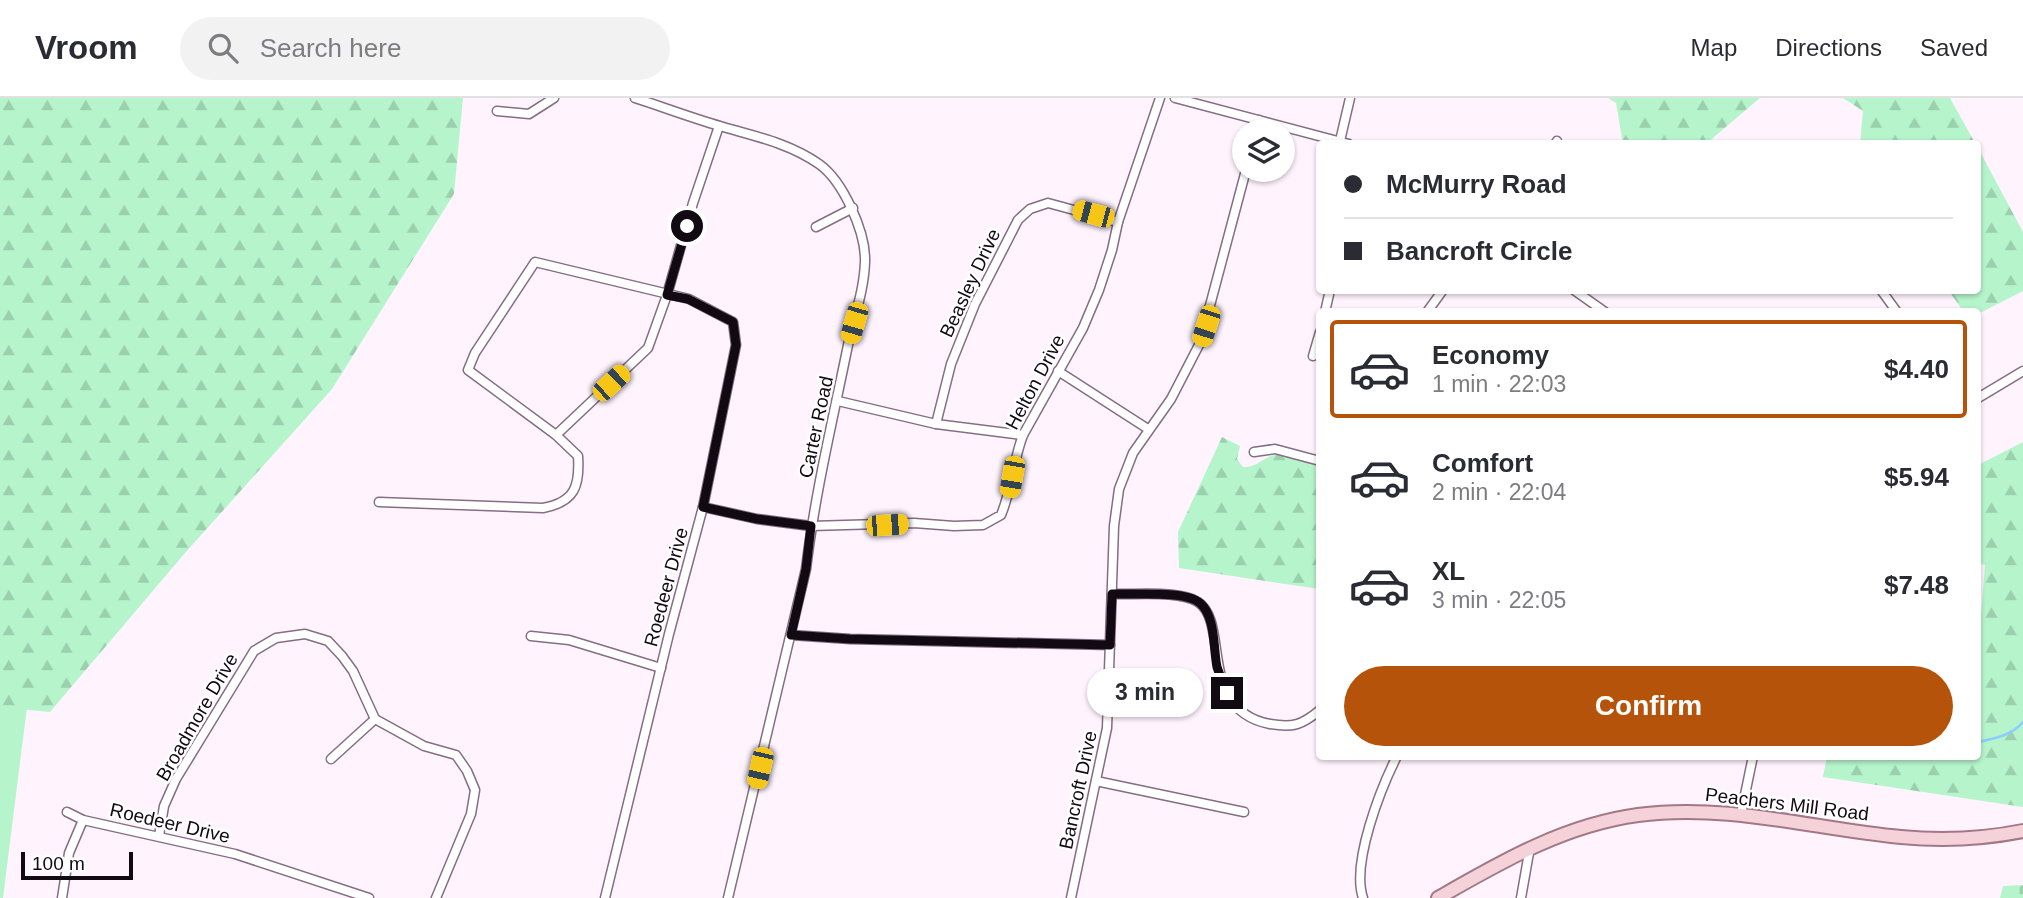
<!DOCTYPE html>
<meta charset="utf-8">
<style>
:root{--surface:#fff;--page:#f2f2f3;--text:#2b2b33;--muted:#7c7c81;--line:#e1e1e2;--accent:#b45309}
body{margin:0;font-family:Arial,sans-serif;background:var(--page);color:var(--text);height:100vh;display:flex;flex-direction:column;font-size:26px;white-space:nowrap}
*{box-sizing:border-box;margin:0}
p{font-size:23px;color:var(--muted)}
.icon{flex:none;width:38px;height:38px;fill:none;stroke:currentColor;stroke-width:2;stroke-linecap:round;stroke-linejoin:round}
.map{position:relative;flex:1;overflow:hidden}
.side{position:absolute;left:1316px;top:210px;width:665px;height:452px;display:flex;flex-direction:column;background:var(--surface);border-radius:7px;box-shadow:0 2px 5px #0004}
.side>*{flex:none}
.guide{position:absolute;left:1316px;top:42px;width:665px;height:154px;border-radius:7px;box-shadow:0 2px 5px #0004;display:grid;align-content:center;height:154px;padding:0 28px;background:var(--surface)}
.fabs{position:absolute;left:1232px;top:21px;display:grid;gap:14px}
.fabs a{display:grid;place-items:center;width:63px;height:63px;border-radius:50%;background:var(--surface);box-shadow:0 2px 5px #0004;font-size:35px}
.scale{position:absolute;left:21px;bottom:18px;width:112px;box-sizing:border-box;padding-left:7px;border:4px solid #120a12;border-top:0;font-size:19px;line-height:24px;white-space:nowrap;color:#120a12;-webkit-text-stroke:5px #fff;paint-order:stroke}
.end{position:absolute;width:32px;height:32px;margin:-16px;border:9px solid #120a12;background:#fff;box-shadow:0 0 0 4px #fff}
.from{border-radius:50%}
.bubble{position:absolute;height:49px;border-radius:24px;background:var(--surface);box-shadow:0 2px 5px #0004;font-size:23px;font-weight:600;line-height:49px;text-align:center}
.car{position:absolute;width:21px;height:42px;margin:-21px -10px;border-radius:9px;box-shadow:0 0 5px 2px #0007;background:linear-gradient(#f5c518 24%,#345 0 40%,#f5c518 0 76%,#345 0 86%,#f5c518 0)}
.guide b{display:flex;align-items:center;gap:24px;height:66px;font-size:26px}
.guide b+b{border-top:2px solid var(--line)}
.guide i{width:18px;height:18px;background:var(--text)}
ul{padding:12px 0 0;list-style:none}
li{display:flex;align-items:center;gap:21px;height:98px;margin:0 14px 10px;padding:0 14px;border:4px solid transparent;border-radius:7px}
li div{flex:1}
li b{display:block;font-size:26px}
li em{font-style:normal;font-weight:600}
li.active{border-color:var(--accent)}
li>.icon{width:63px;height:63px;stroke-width:1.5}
.button{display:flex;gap:14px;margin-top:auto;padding:14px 28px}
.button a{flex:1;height:80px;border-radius:42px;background:var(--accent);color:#fff;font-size:28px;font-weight:600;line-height:80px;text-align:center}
header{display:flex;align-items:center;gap:42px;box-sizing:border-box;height:98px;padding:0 35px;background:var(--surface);border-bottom:2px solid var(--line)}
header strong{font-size:33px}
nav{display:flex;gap:38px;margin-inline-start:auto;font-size:24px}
.search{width:490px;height:63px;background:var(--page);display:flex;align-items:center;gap:18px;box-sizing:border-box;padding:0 24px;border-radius:38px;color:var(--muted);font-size:26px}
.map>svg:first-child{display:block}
.green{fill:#b6f4cc}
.forest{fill:url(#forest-firs)}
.cemetery{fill:url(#cemetery-stones)}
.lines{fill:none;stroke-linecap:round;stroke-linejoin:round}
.stream{stroke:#89cefe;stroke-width:2.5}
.minor-casing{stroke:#856d83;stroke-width:11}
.primary-casing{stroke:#a27884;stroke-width:16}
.minor{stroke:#fff;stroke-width:8}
.primary{stroke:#f5d2da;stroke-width:12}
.route{stroke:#120a12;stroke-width:9}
.labels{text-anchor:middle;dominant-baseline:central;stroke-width:5;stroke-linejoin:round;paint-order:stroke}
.street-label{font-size:19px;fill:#120a12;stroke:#fff}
</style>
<header>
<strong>Vroom</strong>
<div class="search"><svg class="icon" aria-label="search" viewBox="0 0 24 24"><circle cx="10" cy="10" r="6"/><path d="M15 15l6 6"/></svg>Search here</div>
<nav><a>Map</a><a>Directions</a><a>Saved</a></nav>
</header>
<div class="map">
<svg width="2023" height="800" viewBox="0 0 2023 800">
<defs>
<pattern id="forest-firs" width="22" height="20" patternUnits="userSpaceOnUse" patternTransform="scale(1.75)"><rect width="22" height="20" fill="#b6f4cc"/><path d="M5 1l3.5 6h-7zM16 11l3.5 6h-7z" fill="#9bd0ae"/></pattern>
<pattern id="cemetery-stones" width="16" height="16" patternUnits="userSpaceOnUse" patternTransform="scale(1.75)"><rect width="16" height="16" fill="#b6f4cc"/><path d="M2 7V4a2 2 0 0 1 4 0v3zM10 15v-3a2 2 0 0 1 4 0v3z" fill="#9bd0ae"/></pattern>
</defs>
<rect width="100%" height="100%" fill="#fff4fe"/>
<polygon class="green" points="0,605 27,609 3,800 0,800"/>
<g class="forest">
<polygon points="0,0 463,0 454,96 332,291 185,455 50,614 0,609"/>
<polygon points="1608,0 1760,0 1707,45 1623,46 1616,5"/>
<polygon points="1843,0 1950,0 1975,45 1860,45 1863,13"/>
<polygon points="1978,50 2023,134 2023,193 1978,216 1978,214 1963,213 1949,193 1978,192"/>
<path d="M1222 339 1240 348 1237 361 1243 369C1259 369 1262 359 1275 357 1288 355 1307 364 1319 368V491L1179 470 1178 434Z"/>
<polygon points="2023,344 2023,709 1823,679 1827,658 1978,658 1978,555 1985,467 1978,465 1978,367"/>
</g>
<polygon class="cemetery" points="2023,787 2023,800 2000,800 2003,788"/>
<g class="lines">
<path class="stream" d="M1978 644C1993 641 2013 637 2023 624"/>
<defs>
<g id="minor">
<path d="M635 0C663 9 692 20 720 28 754 38 789 45 819 66 843 83 866 134 865 164 864 193 854 219 848 247 833 321 815 395 806 471L728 800"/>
<polyline points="1175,0 1349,46"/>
<polyline points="497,13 529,16 554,0"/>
<polyline points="1256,33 1259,22"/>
<polyline points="1340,43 1350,0"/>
<polyline points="1555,46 1557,43"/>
<polyline points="816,129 853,110"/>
<polyline points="1574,192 1605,214"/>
<polyline points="1881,192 1897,214"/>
<polyline points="1325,214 1330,192"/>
<polyline points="1427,214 1443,192"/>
<polyline points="1313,258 1320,234"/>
<polyline points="1058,273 1148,331"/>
<polyline points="1978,300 2023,273"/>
<polyline points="838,303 936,326 1023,337"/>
<polyline points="936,326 951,266 975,206 1018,122 1030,111 1048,105 1118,124"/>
<polyline points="556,337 648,250 667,197 693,105 719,28"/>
<polyline points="1254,354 1275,351 1320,363"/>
<path d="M379 404 543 410C575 404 580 388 578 358L556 337 468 272 475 255 535 164 689 201 733 224 736 247 703 409 669 536 605 800"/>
<path d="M703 409 757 421 811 428 914 425 954 428 983 427 1001 417C1012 391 1013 363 1023 337L1083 230 1099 192 1112 152 1118 124 1160 0"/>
<path d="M1112 496C1135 497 1180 492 1198 504 1230 525 1197 612 1270 626 1293 630 1302 627 1320 612"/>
<polyline points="791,537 850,541 1110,547"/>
<polyline points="531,538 569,542 661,570"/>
<polyline points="331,661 375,621"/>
<polyline points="1096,683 1244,714"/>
<polyline points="67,714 83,722 235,756 369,800"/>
<polyline points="1741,716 1753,658"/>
<polyline points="159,738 164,708 176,681 254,553 276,540 305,536 328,543 342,558 353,573 375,621 424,648 456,657 467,673 475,692 471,716 436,800"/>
<polyline points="62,800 69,755 83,722"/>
<polyline points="1071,800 1107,630 1114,428 1119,391 1133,355 1171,301 1200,245 1246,72"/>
<path d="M1363 800C1351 765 1381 690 1397 658"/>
<polyline points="1521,800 1530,749"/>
</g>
<path id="primary" d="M1438 800C1501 764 1564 727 1638 717 1727 705 1814 731 1901 739 1942 743 1983 741 2023 733"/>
</defs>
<use href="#minor" class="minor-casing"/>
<use href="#primary" class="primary-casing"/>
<use href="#minor" class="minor"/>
<use href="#primary" class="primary"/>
</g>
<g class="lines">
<path class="route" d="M687 128 667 197 688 201 733 224 736 247 703 409 757 421 811 428 806 471 791 537 850 541 1110 547 1112 496C1133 497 1185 492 1200 505 1216 519 1213 550 1217 569 1220 578 1223 586 1227 595"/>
</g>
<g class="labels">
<g class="street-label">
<text transform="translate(970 185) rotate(-65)">Beasley Drive</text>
<text transform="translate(1035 284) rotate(-62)">Helton Drive</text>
<text transform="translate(816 329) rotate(-78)">Carter Road</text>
<text transform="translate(666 489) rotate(-75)">Roedeer Drive</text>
<text transform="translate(197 619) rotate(-60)">Broadmore Drive</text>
<text transform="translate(1078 692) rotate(-78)">Bancroft Drive</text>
<text transform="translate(1787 706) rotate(7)">Peachers Mill Road</text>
<text transform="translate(170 725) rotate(13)">Roedeer Drive</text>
</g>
</g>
</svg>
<div class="fabs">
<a><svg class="icon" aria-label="layers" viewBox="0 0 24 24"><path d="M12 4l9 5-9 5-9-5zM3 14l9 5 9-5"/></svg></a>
</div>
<div class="scale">100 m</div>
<i class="end from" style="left:687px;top:128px"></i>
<i class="end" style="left:1227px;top:595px"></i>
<div class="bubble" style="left:1087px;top:570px;width:116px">3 min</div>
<i class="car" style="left:1093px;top:116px;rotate:285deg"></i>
<i class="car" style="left:854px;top:225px;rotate:196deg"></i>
<i class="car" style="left:1206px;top:228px;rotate:198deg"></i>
<i class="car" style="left:611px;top:285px;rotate:47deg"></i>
<i class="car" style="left:1012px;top:379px;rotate:190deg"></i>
<i class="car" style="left:887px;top:427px;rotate:86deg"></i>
<i class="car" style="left:760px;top:670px;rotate:193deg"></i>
<div class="guide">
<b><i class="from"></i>McMurry Road</b>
<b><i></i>Bancroft Circle</b>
</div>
<section class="side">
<ul>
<li class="active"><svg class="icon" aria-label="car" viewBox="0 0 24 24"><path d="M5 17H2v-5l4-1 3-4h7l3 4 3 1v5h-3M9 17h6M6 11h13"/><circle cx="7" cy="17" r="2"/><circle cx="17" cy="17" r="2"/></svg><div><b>Economy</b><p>1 min · 22:03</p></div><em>$4.40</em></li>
<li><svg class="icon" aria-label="car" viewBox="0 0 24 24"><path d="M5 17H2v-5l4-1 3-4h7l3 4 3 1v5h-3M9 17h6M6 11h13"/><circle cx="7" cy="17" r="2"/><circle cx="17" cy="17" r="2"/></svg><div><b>Comfort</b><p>2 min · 22:04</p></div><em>$5.94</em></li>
<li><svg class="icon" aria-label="car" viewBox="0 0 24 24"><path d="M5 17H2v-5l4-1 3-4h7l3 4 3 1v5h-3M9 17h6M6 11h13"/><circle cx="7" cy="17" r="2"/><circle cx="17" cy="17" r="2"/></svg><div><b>XL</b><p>3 min · 22:05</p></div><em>$7.48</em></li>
</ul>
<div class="button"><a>Confirm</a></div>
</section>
</div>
